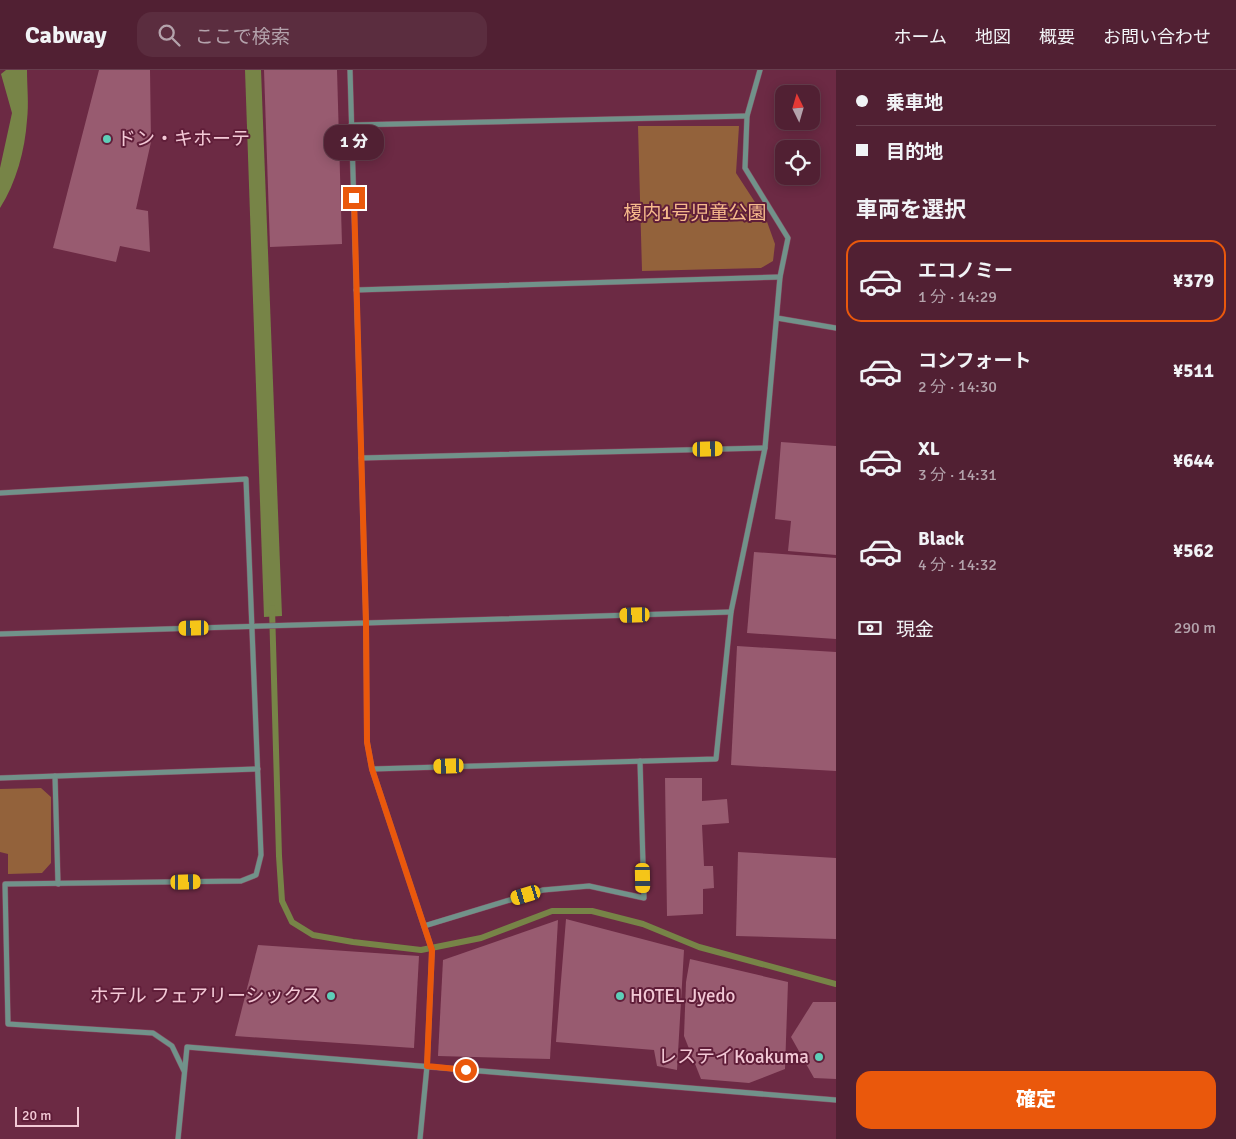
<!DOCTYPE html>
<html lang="ja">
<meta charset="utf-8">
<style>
:root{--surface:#512033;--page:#5b2d3f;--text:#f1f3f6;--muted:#b4a3ac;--line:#673e4e;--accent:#ea580c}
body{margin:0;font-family:Signika,"Noto Sans JP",sans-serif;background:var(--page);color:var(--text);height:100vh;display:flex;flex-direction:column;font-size:19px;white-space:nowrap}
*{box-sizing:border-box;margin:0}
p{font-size:16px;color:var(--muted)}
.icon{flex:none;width:28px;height:28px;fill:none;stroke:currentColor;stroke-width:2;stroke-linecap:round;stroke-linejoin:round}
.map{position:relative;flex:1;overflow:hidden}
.details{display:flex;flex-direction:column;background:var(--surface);width:400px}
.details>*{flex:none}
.guide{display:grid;align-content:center;height:110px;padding:0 20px;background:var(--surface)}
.needle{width:32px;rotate:355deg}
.tools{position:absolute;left:775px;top:15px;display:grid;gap:10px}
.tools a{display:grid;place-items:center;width:45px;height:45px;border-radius:10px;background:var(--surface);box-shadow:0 2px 12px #0003,0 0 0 1px var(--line);font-size:25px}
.scale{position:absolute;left:15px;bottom:12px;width:64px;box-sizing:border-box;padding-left:5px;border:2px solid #f3c9d6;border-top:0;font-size:14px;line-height:18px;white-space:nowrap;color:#f3c9d6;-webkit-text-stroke:4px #601e39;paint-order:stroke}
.end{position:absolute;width:22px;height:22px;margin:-11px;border:6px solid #ea580c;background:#fff;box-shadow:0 0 0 2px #fff}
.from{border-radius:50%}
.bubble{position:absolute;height:35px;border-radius:15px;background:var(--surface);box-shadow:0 2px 12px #0003,0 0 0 1px var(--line);font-size:16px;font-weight:800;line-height:35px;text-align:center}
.car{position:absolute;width:15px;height:30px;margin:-15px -8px;border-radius:6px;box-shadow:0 0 4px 1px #0007;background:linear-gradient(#f5c518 24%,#345 0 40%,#f5c518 0 76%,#345 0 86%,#f5c518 0)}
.guide b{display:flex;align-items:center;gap:18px;height:48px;font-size:19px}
.guide b+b{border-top:1px solid var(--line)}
.guide i{width:12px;height:12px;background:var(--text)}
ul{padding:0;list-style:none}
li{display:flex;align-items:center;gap:15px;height:82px;margin:0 10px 8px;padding:0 10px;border:2px solid transparent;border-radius:15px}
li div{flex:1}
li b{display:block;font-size:19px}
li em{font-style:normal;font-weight:800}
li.selected{border-color:var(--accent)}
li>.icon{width:45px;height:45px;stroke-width:1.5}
h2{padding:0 20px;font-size:22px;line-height:60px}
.pay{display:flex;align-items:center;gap:12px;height:55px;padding:0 20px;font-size:19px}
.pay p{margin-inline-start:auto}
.action{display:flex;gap:10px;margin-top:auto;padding:10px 20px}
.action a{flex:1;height:58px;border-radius:15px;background:var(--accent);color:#fff;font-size:20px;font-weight:800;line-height:58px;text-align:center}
header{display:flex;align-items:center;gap:30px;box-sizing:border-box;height:70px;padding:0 25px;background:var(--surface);border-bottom:1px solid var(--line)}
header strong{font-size:24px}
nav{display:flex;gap:28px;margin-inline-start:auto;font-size:18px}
.search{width:350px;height:45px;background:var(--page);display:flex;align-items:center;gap:12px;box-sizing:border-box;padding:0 18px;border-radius:15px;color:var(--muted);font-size:19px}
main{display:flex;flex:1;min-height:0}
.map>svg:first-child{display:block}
.green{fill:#93623b}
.water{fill:#778447}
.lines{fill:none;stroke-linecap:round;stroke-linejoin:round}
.stream{stroke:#778447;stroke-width:6}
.building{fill:#985b70}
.minor-casing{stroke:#874a61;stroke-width:6}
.minor{stroke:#71928a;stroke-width:5}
.route{stroke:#ea580c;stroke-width:6}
.poi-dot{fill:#5eceb8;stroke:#601e39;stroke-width:2}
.labels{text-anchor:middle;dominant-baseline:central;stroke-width:4;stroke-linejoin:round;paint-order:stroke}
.poi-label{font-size:19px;fill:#f3c9d6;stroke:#601e39;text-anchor:start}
.park-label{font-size:19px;fill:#f6ba8c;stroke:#601e39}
</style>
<header>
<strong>Cabway</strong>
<div class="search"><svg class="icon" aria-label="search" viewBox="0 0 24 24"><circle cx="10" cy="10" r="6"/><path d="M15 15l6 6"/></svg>ここで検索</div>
<nav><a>ホーム</a><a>地図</a><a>概要</a><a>お問い合わせ</a></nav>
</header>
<main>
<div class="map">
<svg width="836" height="1069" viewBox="0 0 836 1069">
<rect width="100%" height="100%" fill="#6c2a44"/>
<g class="green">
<polygon points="638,56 739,56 736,103 766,149 775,174 773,191 761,198 642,201"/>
<polygon points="41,718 51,727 51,793 42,803 8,804 8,784 0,782 0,719"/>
</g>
<g class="water">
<path d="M6 0H27C27 17 29 34 27 50 25 80 16 113 0 138V98L12 43 1 4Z"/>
<polygon points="245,0 261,0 282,546 264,547"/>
</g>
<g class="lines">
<polyline class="stream" points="272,538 279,786 282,831 292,852 313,865 353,872 421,880 481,868 552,841 592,841 643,854 699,877 836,914"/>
</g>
<g class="building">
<polygon points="99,0 150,0 151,72 136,139 148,141 150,182 120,176 116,192 53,178"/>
<polygon points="264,0 337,0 342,174 270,177"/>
<polygon points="781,372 836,376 836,485 788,481 791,451 775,449"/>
<polygon points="754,482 836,488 836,569 747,563"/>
<polygon points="737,576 836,582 836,701 731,695"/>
<polygon points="665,708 702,708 702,731 727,729 729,753 702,755 704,796 713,796 714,818 703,819 703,844 667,846"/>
<polygon points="738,782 836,788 836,869 736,866"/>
<polygon points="566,849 684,880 677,1000 657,996 654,980 556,972"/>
<polygon points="558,850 550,989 438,986 443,890"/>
<polygon points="258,875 419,886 414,978 235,966"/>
<polygon points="690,889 788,912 785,999 749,1013 701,1009 684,966 686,912"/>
<polygon points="813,932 836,932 836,1009 814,1008 791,967"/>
</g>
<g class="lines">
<defs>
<g id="minor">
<polyline points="350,0 366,553 367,672 372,699 432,880 427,996 420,1069"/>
<polyline points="351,55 747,46"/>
<polyline points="356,220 780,207"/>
<polyline points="777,248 836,258"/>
<polyline points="361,388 765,378"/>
<polyline points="0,423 246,409 261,785 256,805 241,811 5,814 8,954 153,963 172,976 184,1001"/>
<polyline points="0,564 731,542"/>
<polyline points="372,699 716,689 731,542 765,378 780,207 788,168 745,98 747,46 760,0"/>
<polyline points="55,706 58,814"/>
<polyline points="0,708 258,699"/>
<polyline points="424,856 543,820 589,816 644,828 640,691"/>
<polyline points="178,1069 187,977 836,1030"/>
</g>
</defs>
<use href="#minor" class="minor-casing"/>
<use href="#minor" class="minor"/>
</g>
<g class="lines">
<polyline class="route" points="354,128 366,553 367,672 372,699 432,880 427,996 466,1000"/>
</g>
<g class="poi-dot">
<circle cx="107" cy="69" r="5"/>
<circle cx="331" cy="926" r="5"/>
<circle cx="620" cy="926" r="5"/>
<circle cx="819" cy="987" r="5"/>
</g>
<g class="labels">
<g class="poi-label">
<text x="117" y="69">ドン・キホーテ</text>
<text x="321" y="926" text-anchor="end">ホテル フェアリーシックス</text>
<text x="630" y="926">HOTEL Jyedo</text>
<text x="809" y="987" text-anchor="end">レステイKoakuma</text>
</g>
<g class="park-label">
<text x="695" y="143">榎内1号児童公園</text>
</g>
</g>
</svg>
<div class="tools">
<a><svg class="needle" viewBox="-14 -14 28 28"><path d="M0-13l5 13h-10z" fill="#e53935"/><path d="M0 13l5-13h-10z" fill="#b4a3ac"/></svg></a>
<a><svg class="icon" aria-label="locate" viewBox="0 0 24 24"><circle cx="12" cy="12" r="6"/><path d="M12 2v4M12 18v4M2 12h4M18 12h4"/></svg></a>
</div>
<div class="scale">20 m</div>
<i class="end from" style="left:466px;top:1000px"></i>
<i class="end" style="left:354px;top:128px"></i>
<div class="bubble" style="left:324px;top:55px;width:60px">1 分</div>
<i class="car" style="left:708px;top:379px;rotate:89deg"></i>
<i class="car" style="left:635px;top:545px;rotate:268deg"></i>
<i class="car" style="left:194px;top:558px;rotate:269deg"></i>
<i class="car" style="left:449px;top:696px;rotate:268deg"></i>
<i class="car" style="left:643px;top:808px;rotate:179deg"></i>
<i class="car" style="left:186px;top:812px;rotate:89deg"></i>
<i class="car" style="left:526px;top:825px;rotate:253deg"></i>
</div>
<section class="details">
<div class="guide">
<b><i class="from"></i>乗車地</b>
<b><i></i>目的地</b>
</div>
<h2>車両を選択</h2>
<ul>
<li class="selected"><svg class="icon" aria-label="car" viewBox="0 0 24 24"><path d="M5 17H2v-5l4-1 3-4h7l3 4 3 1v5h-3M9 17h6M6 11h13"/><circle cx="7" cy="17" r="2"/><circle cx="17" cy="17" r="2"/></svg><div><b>エコノミー</b><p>1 分 · 14:29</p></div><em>¥379</em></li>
<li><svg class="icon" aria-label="car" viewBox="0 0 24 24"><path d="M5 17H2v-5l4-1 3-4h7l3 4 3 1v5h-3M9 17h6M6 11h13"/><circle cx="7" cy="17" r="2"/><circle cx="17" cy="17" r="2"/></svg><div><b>コンフォート</b><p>2 分 · 14:30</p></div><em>¥511</em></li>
<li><svg class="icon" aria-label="car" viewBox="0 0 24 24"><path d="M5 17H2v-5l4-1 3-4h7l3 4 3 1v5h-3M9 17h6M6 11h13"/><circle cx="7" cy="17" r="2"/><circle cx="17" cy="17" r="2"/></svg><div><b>XL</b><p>3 分 · 14:31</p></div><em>¥644</em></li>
<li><svg class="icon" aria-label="car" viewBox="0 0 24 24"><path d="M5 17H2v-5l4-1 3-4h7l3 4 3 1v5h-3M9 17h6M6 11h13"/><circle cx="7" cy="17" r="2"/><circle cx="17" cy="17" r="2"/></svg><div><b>Black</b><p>4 分 · 14:32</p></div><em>¥562</em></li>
</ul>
<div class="pay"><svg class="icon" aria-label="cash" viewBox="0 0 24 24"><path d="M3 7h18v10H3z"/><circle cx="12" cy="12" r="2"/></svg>現金<p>290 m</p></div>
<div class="action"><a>確定</a></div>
</section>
</main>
